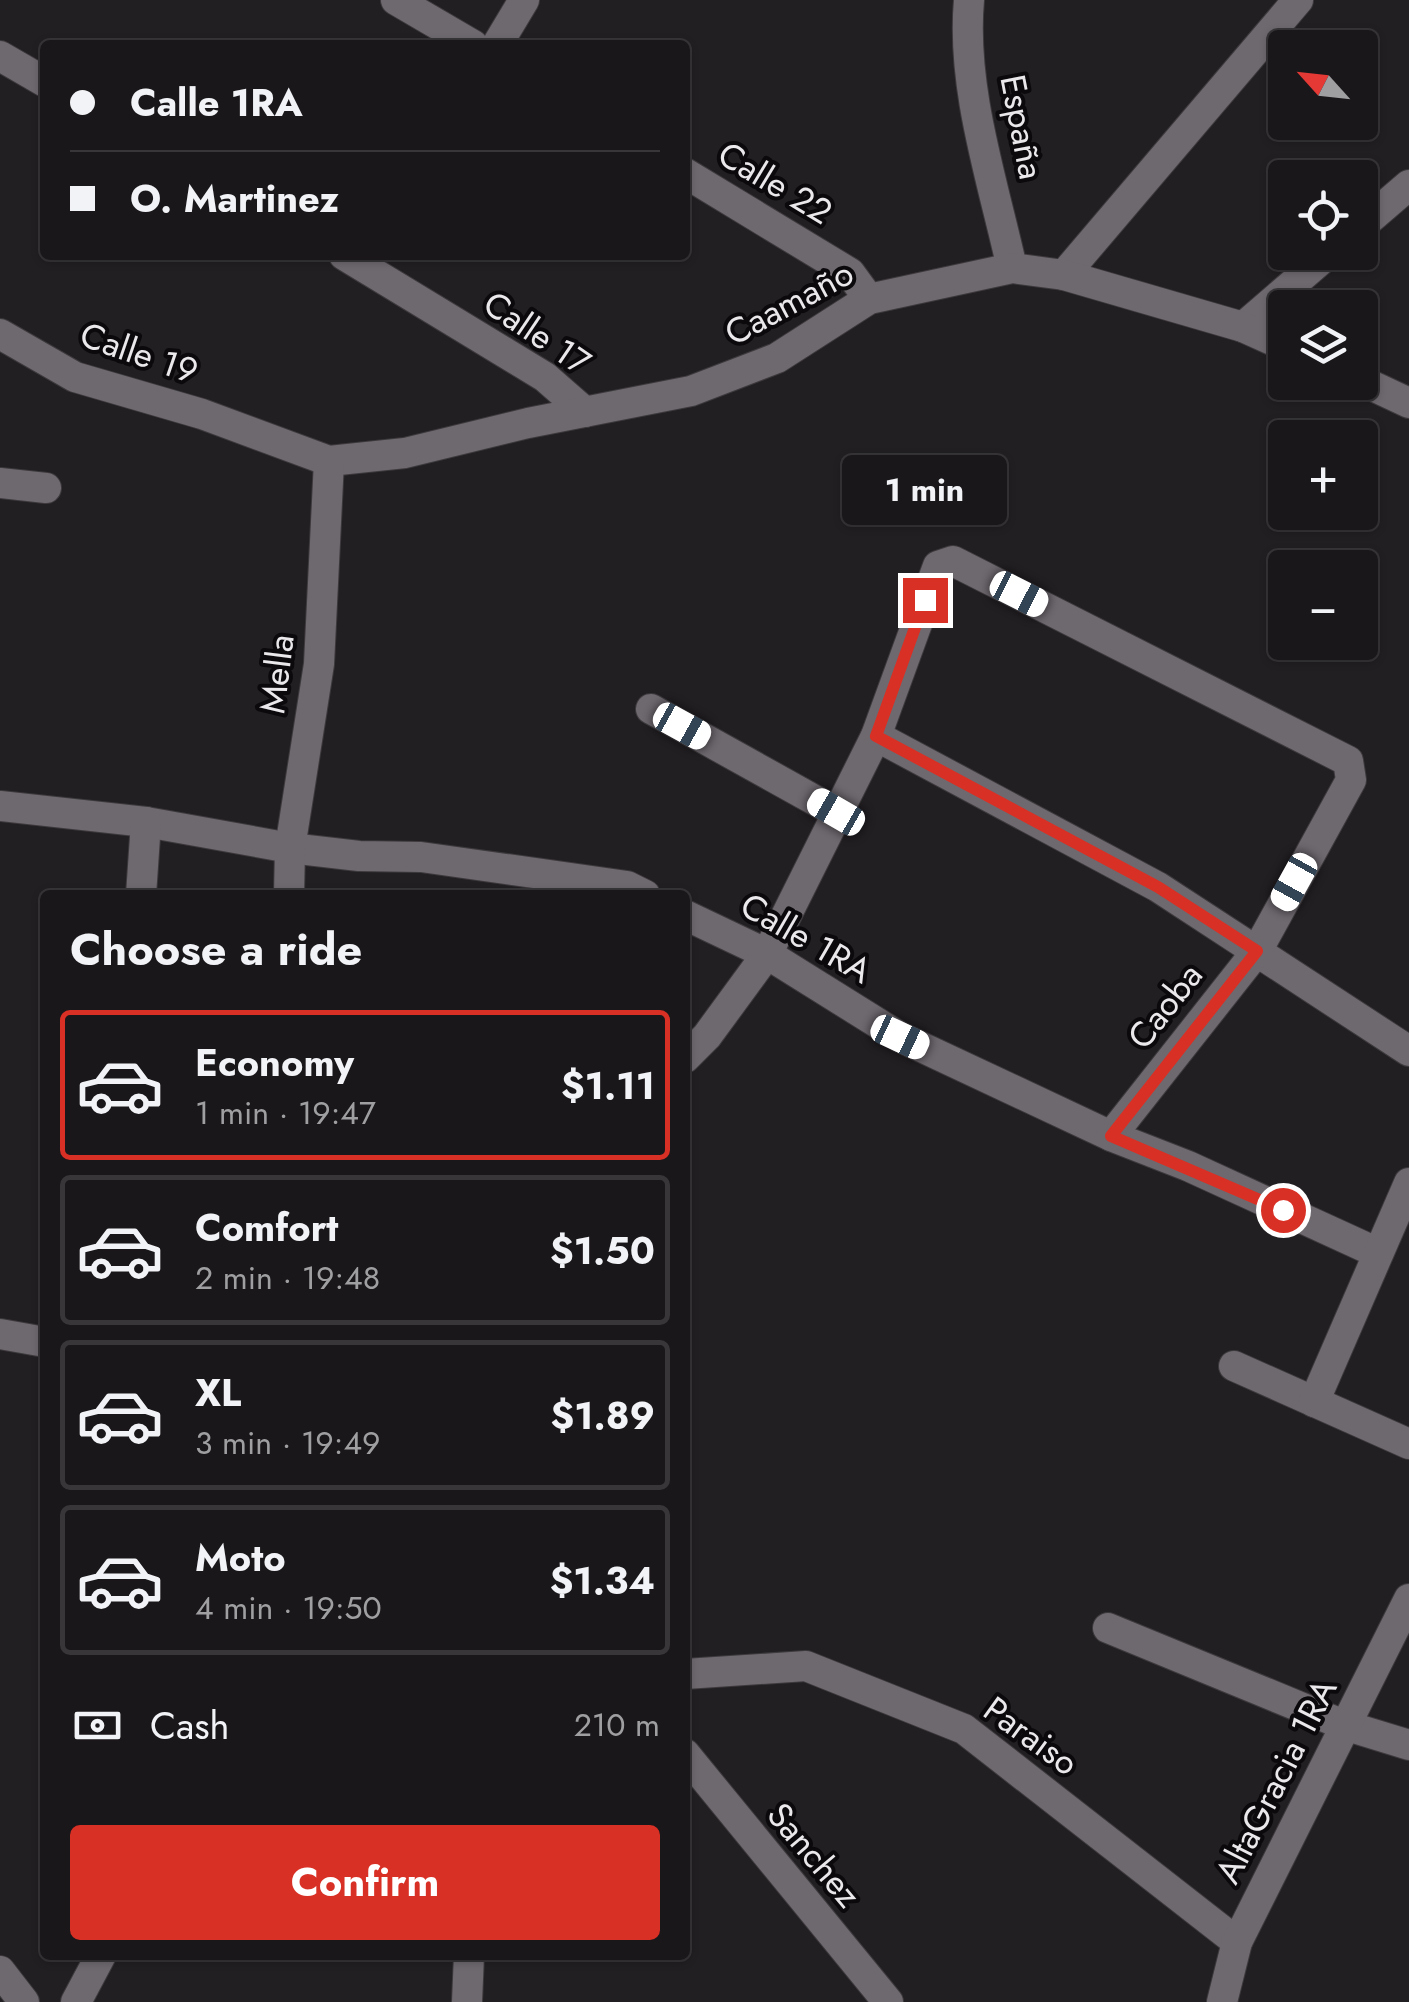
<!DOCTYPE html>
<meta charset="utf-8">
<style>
:root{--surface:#1a171a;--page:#272427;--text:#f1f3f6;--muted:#9f9fa2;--line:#383639;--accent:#d93025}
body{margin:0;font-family:Jost,sans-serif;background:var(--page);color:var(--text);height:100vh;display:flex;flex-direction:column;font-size:38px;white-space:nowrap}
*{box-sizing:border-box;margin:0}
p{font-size:32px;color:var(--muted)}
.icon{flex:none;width:55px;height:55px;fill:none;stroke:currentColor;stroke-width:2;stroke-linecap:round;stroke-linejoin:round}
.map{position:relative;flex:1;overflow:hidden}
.details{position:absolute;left:40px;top:890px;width:650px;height:1070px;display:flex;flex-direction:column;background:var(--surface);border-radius:10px;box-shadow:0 2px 8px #0004,0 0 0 2px var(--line)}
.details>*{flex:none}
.top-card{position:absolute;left:40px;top:40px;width:650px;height:220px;border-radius:10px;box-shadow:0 2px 8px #0004,0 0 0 2px var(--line);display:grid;align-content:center;height:220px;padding:0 30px;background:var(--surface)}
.needle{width:65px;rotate:297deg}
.controls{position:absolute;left:1268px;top:30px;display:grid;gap:20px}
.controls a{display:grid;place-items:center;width:110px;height:110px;border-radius:10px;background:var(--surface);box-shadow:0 2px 8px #0004,0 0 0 2px var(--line);font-size:50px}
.end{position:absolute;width:45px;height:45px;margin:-22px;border:12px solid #d93025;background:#fff;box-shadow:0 0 0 5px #fff}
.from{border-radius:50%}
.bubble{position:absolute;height:70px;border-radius:10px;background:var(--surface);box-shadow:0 2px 8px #0004,0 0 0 2px var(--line);font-size:32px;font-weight:700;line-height:70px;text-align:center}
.car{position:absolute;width:30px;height:60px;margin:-30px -15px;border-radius:12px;box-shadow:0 0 8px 2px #0007;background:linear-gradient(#fff 24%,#345 0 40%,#fff 0 76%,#345 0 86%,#fff 0)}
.top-card b{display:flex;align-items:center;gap:35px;height:95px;font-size:38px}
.top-card b+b{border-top:2px solid var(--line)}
.top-card i{width:25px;height:25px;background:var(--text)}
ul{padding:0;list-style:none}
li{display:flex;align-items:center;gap:30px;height:150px;margin:0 20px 15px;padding:0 10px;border:5px solid var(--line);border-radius:10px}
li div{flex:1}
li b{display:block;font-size:38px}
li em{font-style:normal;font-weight:700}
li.current{border-color:var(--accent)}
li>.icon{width:90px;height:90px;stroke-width:1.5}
h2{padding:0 30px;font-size:45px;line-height:120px}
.pay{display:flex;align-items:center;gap:25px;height:110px;padding:0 30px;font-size:38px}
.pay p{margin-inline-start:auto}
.primary-button{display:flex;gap:20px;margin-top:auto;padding:20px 30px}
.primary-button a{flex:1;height:115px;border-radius:10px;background:var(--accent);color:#fff;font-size:40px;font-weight:700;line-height:115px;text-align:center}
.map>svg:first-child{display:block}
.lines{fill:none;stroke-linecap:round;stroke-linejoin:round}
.street-casing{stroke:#3d3a3d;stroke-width:32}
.street{stroke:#6e696f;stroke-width:30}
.route{stroke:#d93025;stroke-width:12}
.labels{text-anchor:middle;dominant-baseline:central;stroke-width:8;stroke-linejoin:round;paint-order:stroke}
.street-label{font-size:35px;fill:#eae8eb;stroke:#0b090b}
</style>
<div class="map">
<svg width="1409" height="2002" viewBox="0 0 1409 2002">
<rect width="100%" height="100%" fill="#221f23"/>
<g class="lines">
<defs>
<g id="street">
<polyline points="396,0 473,45"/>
<path d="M969 0C961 88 993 182 1012 268"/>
<polyline points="497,45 524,0"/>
<polyline points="0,56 45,82"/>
<polyline points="685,173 850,273 869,299"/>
<polyline points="1360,227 1409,185"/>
<polyline points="344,255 545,377 585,412"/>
<polyline points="1064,275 1298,0"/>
<polyline points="1243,327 1330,252"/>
<polyline points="0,334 75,377 202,414 329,461 405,453 528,423 691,391 777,358 869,299 1012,268 1064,275 1243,327 1285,346"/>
<polyline points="1360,380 1409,403"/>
<polyline points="0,483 46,488"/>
<polyline points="651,709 836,812"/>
<polyline points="876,736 1158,887 1409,1051"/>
<polyline points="0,806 146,822 290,848 359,856 421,857 627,886 645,895"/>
<polyline points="141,895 146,822"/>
<polyline points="289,895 290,848 319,664 329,461"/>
<polyline points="685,915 767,954 900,1037 1111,1136 1188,1166 1378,1253"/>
<polyline points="685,1058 707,1036 767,954 876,736 938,566 953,561 1348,761 1351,780 1257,951 1111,1136"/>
<polyline points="0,1334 45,1342"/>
<polyline points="1234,1366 1409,1444"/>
<polyline points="1314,1402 1409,1183"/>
<polyline points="1108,1628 1344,1725 1409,1745"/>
<polyline points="685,1674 806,1666 964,1729 1237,1942"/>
<polyline points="685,1754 888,2002"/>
<polyline points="0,1971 24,2002"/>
<polyline points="76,2002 101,1955"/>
<polyline points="467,2002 469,1955"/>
<polyline points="1222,2002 1237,1942 1409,1599"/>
</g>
</defs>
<use href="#street" class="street-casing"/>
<use href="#street" class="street"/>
</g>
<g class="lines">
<polyline class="route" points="925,600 876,736 1158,887 1257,951 1111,1136 1283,1210"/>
</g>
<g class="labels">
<g class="street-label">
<text transform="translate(1022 127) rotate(79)">España</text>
<text transform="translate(775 183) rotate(31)">Calle 22</text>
<text transform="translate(789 303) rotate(-28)">Caamaño</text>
<text transform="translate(537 333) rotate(34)">Calle 17</text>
<text transform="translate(139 353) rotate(19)">Calle 19</text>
<text transform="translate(277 674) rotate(-83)">Mella</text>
<text transform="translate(806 938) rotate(30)">Calle 1RA</text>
<text transform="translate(1165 1006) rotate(-52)">Caoba</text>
<text transform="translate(1031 1736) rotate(36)">Paraiso</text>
<text transform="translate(1276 1781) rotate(-63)">AltaGracia 1RA</text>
<text transform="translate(814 1855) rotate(50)">Sanchez</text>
</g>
</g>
</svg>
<div class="controls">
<a><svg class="needle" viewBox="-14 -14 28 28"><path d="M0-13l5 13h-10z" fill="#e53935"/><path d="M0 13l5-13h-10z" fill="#9f9fa2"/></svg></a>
<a><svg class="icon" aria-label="locate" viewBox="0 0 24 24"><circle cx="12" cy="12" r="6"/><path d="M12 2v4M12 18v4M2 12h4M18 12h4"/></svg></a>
<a><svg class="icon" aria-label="layers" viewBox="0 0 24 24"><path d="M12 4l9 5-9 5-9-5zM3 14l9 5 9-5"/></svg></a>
<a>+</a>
<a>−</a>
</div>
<i class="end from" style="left:1283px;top:1210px"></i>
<i class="end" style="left:925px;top:600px"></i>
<div class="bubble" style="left:842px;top:455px;width:165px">1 min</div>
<i class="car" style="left:1019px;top:594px;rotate:117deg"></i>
<i class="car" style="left:682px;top:726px;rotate:119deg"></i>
<i class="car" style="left:836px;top:812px;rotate:300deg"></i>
<i class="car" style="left:1294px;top:882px;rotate:209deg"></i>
<i class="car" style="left:900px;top:1037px;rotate:115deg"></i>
<div class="top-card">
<b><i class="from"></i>Calle 1RA</b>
<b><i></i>O. Martinez</b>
</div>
<section class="details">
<h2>Choose a ride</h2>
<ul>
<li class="current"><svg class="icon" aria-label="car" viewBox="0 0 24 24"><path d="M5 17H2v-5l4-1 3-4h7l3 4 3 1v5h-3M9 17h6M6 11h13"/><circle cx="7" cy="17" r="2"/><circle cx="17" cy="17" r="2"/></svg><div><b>Economy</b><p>1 min · 19:47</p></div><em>$1.11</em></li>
<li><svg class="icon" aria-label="car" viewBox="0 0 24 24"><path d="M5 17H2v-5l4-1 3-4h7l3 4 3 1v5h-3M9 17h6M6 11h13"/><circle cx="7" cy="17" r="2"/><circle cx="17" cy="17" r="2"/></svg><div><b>Comfort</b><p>2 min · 19:48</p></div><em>$1.50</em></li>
<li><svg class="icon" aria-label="car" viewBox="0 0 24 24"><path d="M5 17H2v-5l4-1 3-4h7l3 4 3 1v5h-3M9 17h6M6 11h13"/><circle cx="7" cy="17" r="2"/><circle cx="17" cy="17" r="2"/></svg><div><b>XL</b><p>3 min · 19:49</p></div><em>$1.89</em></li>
<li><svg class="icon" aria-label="car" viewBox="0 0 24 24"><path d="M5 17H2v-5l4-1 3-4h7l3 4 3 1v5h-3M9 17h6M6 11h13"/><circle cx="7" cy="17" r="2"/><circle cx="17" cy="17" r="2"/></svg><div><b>Moto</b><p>4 min · 19:50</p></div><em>$1.34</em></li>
</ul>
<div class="pay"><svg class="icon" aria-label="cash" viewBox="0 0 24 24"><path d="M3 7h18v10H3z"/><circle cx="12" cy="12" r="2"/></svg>Cash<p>210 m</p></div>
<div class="primary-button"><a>Confirm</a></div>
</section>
</div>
